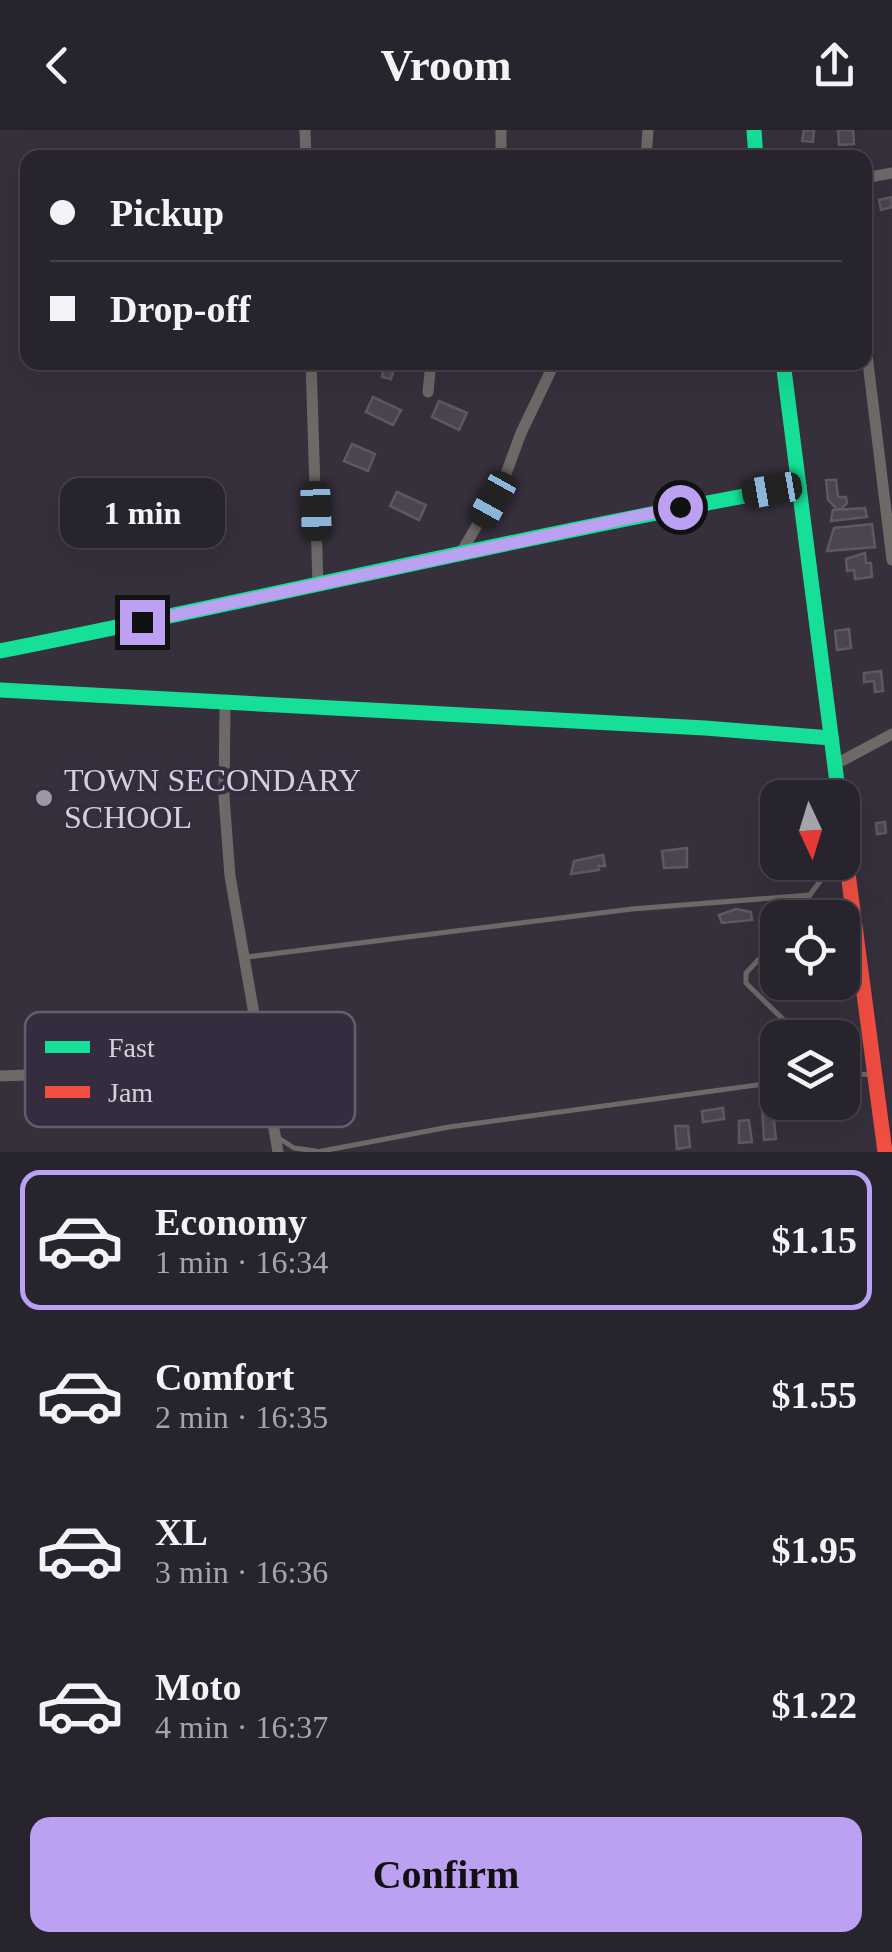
<!DOCTYPE html>
<meta charset="utf-8">
<style>
:root{--surface:#28242d;--page:#302c35;--text:#f1f3f6;--muted:#a5a4aa;--line:#444149;--accent:#bca0f2}
body{margin:0;font-family:"Times New Roman",serif;background:var(--page);color:var(--text);height:100vh;display:flex;flex-direction:column;font-size:38px;white-space:nowrap}
*{box-sizing:border-box;margin:0}
p{font-size:32px;color:var(--muted)}
.icon{flex:none;width:55px;height:55px;fill:none;stroke:currentColor;stroke-width:2;stroke-linecap:round;stroke-linejoin:round}
.map{position:relative;height:1022px;overflow:hidden}
.details{display:flex;flex-direction:column;background:var(--surface);flex:1}
.details>*{flex:none}
.banner{position:absolute;left:20px;top:20px;width:852px;height:220px;border-radius:20px;box-shadow:0 10px 40px #0002,0 0 0 2px var(--line);display:grid;align-content:center;height:220px;padding:0 30px;background:var(--surface)}
.needle{width:65px;rotate:176deg}
.buttons{position:absolute;left:760px;top:650px;display:grid;gap:20px}
.buttons a{display:grid;place-items:center;width:100px;height:100px;border-radius:20px;background:var(--surface);box-shadow:0 10px 40px #0002,0 0 0 2px var(--line);font-size:50px}
.end{position:absolute;width:45px;height:45px;margin:-22px;border:12px solid #bca0f2;background:#111;box-shadow:0 0 0 5px #111}
.from{border-radius:50%}
.bubble{position:absolute;height:70px;border-radius:20px;background:var(--surface);box-shadow:0 10px 40px #0002,0 0 0 2px var(--line);font-size:32px;font-weight:600;line-height:70px;text-align:center}
.car{position:absolute;width:30px;height:60px;margin:-30px -15px;border-radius:12px;box-shadow:0 0 8px 2px #0007;background:linear-gradient(#222 24%,#8ab4d8 0 40%,#222 0 76%,#8ab4d8 0 86%,#222 0)}
.banner b{display:flex;align-items:center;gap:35px;height:95px;font-size:38px}
.banner b+b{border-top:2px solid var(--line)}
.banner i{width:25px;height:25px;background:var(--text)}
ul{padding:18px 0 0;list-style:none}
li{display:flex;align-items:center;gap:30px;height:140px;margin:0 20px 15px;padding:0 10px;border:5px solid transparent;border-radius:20px}
li div{flex:1}
li b{display:block;font-size:38px}
li em{font-style:normal;font-weight:600}
li.selected{border-color:var(--accent)}
li>.icon{width:90px;height:90px;stroke-width:1.5}
.button{display:flex;gap:20px;margin-top:auto;padding:20px 30px}
.button a{flex:1;height:115px;border-radius:20px;background:var(--accent);color:#111;font-size:40px;font-weight:600;line-height:115px;text-align:center}
header{display:flex;justify-content:space-between;align-items:center;height:130px;padding:0 30px;background:var(--surface);font-size:45px;font-weight:600}
.map>svg:first-child{display:block}
.building{fill:#4a454f;stroke:#5d5862;stroke-width:2.5}
.lines{fill:none;stroke-linecap:round;stroke-linejoin:round}
.lane{stroke:#6d6967;stroke-width:5}
.street{stroke:#6d6967;stroke-width:11}
.fast{stroke:#16e098;stroke-width:15}
.jam{stroke:#f24e42;stroke-width:15}
.route{stroke:#bca0f2;stroke-width:12}
.poi-dot{fill:#9d97a4;stroke:#362c40;stroke-width:4}
.labels{text-anchor:middle;dominant-baseline:central;stroke-width:8;stroke-linejoin:round;paint-order:stroke}
.poi-label{font-size:32px;fill:#d5cfdc;stroke:#362c40;text-anchor:start}
.key{fill:#362c40;stroke:#665d6f;stroke-width:2.5}
.key-label{font-size:28px;fill:#d5cfdc}
</style>
<header><svg class="icon" aria-label="back" viewBox="0 0 24 24"><path d="M15 5l-7 7 7 7"/></svg>Vroom<svg class="icon" aria-label="share" viewBox="0 0 24 24"><path d="M12 15V3M7 8l5-5 5 5M5 13v7h14v-7"/></svg></header>
<div class="map">
<svg width="892" height="1022" viewBox="0 0 892 1022">
<rect width="100%" height="100%" fill="#36303c"/>
<g class="building">
<polygon points="804,0 814,0 813,12 802,11"/>
<polygon points="838,0 853,0 854,14 839,15"/>
<polygon points="546,21 546,28 510,28 510,22"/>
<polygon points="892,67 892,77 881,80 879,70"/>
<polygon points="385,232 412,232 411,239 395,235 391,249 382,247"/>
<polygon points="373,267 401,280 393,295 366,282"/>
<polygon points="439,271 467,283 459,300 432,287"/>
<polygon points="352,314 375,324 368,341 344,331"/>
<polygon points="826,350 836,350 838,367 846,367 847,373 839,381 828,370"/>
<polygon points="397,362 426,375 419,390 390,376"/>
<polygon points="865,378 867,387 831,391 833,380"/>
<polygon points="872,394 875,417 827,421 834,398"/>
<polygon points="865,423 866,433 871,433 872,447 855,449 854,440 847,441 846,429"/>
<polygon points="849,499 851,518 837,520 835,501"/>
<polygon points="881,541 883,561 875,562 874,551 864,552 864,543"/>
<polygon points="184,642 201,643 200,660 184,659"/>
<polygon points="885,692 886,703 877,704 876,693"/>
<polygon points="687,718 687,737 664,738 662,721"/>
<polygon points="603,725 605,736 598,736 599,740 571,744 574,731"/>
<polygon points="736,779 751,782 752,790 722,793 719,785"/>
<polygon points="772,974 776,1009 764,1010 762,975"/>
<polygon points="723,978 724,989 703,992 702,981"/>
<polygon points="749,990 752,1012 739,1013 739,991"/>
<polygon points="675,996 688,996 690,1017 677,1019"/>
</g>
<g class="lines">
<g class="lane">
<polyline points="793,788 834,732"/>
<polyline points="778,809 746,843 746,853 802,908"/>
<polyline points="247,827 632,779 810,765"/>
<polyline points="842,943 873,945"/>
<polyline points="280,1009 294,1018 316,1021"/>
<polyline points="317,1022 449,997 778,952"/>
</g>
<g class="street">
<polyline points="305,0 306,28"/>
<polyline points="501,0 501,28"/>
<polyline points="646,28 648,0"/>
<polyline points="865,48 892,43"/>
<polyline points="865,208 892,430"/>
<polyline points="311,232 318,455"/>
<polyline points="428,262 431,232"/>
<polyline points="459,426 504,349 521,303 555,232"/>
<polyline points="225,574 224,667 230,746 278,1022"/>
<polyline points="834,635 892,604"/>
<polyline points="0,946 105,942 262,922"/>
</g>
<g class="fast">
<polyline points="754,0 756,28"/>
<polyline points="783,232 839,668"/>
<path d="M0 521C267 468 531 404 799 356"/>
<polyline points="0,560 705,598 831,608"/>
</g>
<polyline class="jam" points="842,698 885,1022"/>
</g>
<g class="lines">
<polyline class="route" points="142,492 680,377"/>
</g>
<circle class="poi-dot" cx="44" cy="668" r="10"/>
<g class="labels">
<g class="poi-label">
<text x="64" y="650">TOWN SECONDARY<tspan x="64" dy="37">SCHOOL</tspan></text>
</g>
</g>
<rect x="25" y="882" width="330" height="115" rx="15" class="key"/>
<rect x="45" y="911" width="45" height="12" fill="#16e098"/>
<rect x="45" y="956" width="45" height="12" fill="#f24e42"/>
<g class="key-label">
<text x="108" y="927">Fast</text>
<text x="108" y="972">Jam</text>
</g>
</svg>
<div class="buttons">
<a><svg class="needle" viewBox="-14 -14 28 28"><path d="M0-13l5 13h-10z" fill="#e53935"/><path d="M0 13l5-13h-10z" fill="#a5a4aa"/></svg></a>
<a><svg class="icon" aria-label="locate" viewBox="0 0 24 24"><circle cx="12" cy="12" r="6"/><path d="M12 2v4M12 18v4M2 12h4M18 12h4"/></svg></a>
<a><svg class="icon" aria-label="layers" viewBox="0 0 24 24"><path d="M12 4l9 5-9 5-9-5zM3 14l9 5 9-5"/></svg></a>
</div>
<i class="end from" style="left:680px;top:377px"></i>
<i class="end" style="left:142px;top:492px"></i>
<div class="bubble" style="left:60px;top:348px;width:165px">1 min</div>
<i class="car" style="left:772px;top:360px;rotate:260deg"></i>
<i class="car" style="left:493px;top:370px;rotate:209deg"></i>
<i class="car" style="left:316px;top:381px;rotate:178deg"></i>
<div class="banner">
<b><i class="from"></i>Pickup</b>
<b><i></i>Drop-off</b>
</div>
</div>
<section class="details">
<ul>
<li class="selected"><svg class="icon" aria-label="car" viewBox="0 0 24 24"><path d="M5 17H2v-5l4-1 3-4h7l3 4 3 1v5h-3M9 17h6M6 11h13"/><circle cx="7" cy="17" r="2"/><circle cx="17" cy="17" r="2"/></svg><div><b>Economy</b><p>1 min · 16:34</p></div><em>$1.15</em></li>
<li><svg class="icon" aria-label="car" viewBox="0 0 24 24"><path d="M5 17H2v-5l4-1 3-4h7l3 4 3 1v5h-3M9 17h6M6 11h13"/><circle cx="7" cy="17" r="2"/><circle cx="17" cy="17" r="2"/></svg><div><b>Comfort</b><p>2 min · 16:35</p></div><em>$1.55</em></li>
<li><svg class="icon" aria-label="car" viewBox="0 0 24 24"><path d="M5 17H2v-5l4-1 3-4h7l3 4 3 1v5h-3M9 17h6M6 11h13"/><circle cx="7" cy="17" r="2"/><circle cx="17" cy="17" r="2"/></svg><div><b>XL</b><p>3 min · 16:36</p></div><em>$1.95</em></li>
<li><svg class="icon" aria-label="car" viewBox="0 0 24 24"><path d="M5 17H2v-5l4-1 3-4h7l3 4 3 1v5h-3M9 17h6M6 11h13"/><circle cx="7" cy="17" r="2"/><circle cx="17" cy="17" r="2"/></svg><div><b>Moto</b><p>4 min · 16:37</p></div><em>$1.22</em></li>
</ul>
<div class="button"><a>Confirm</a></div>
</section>
